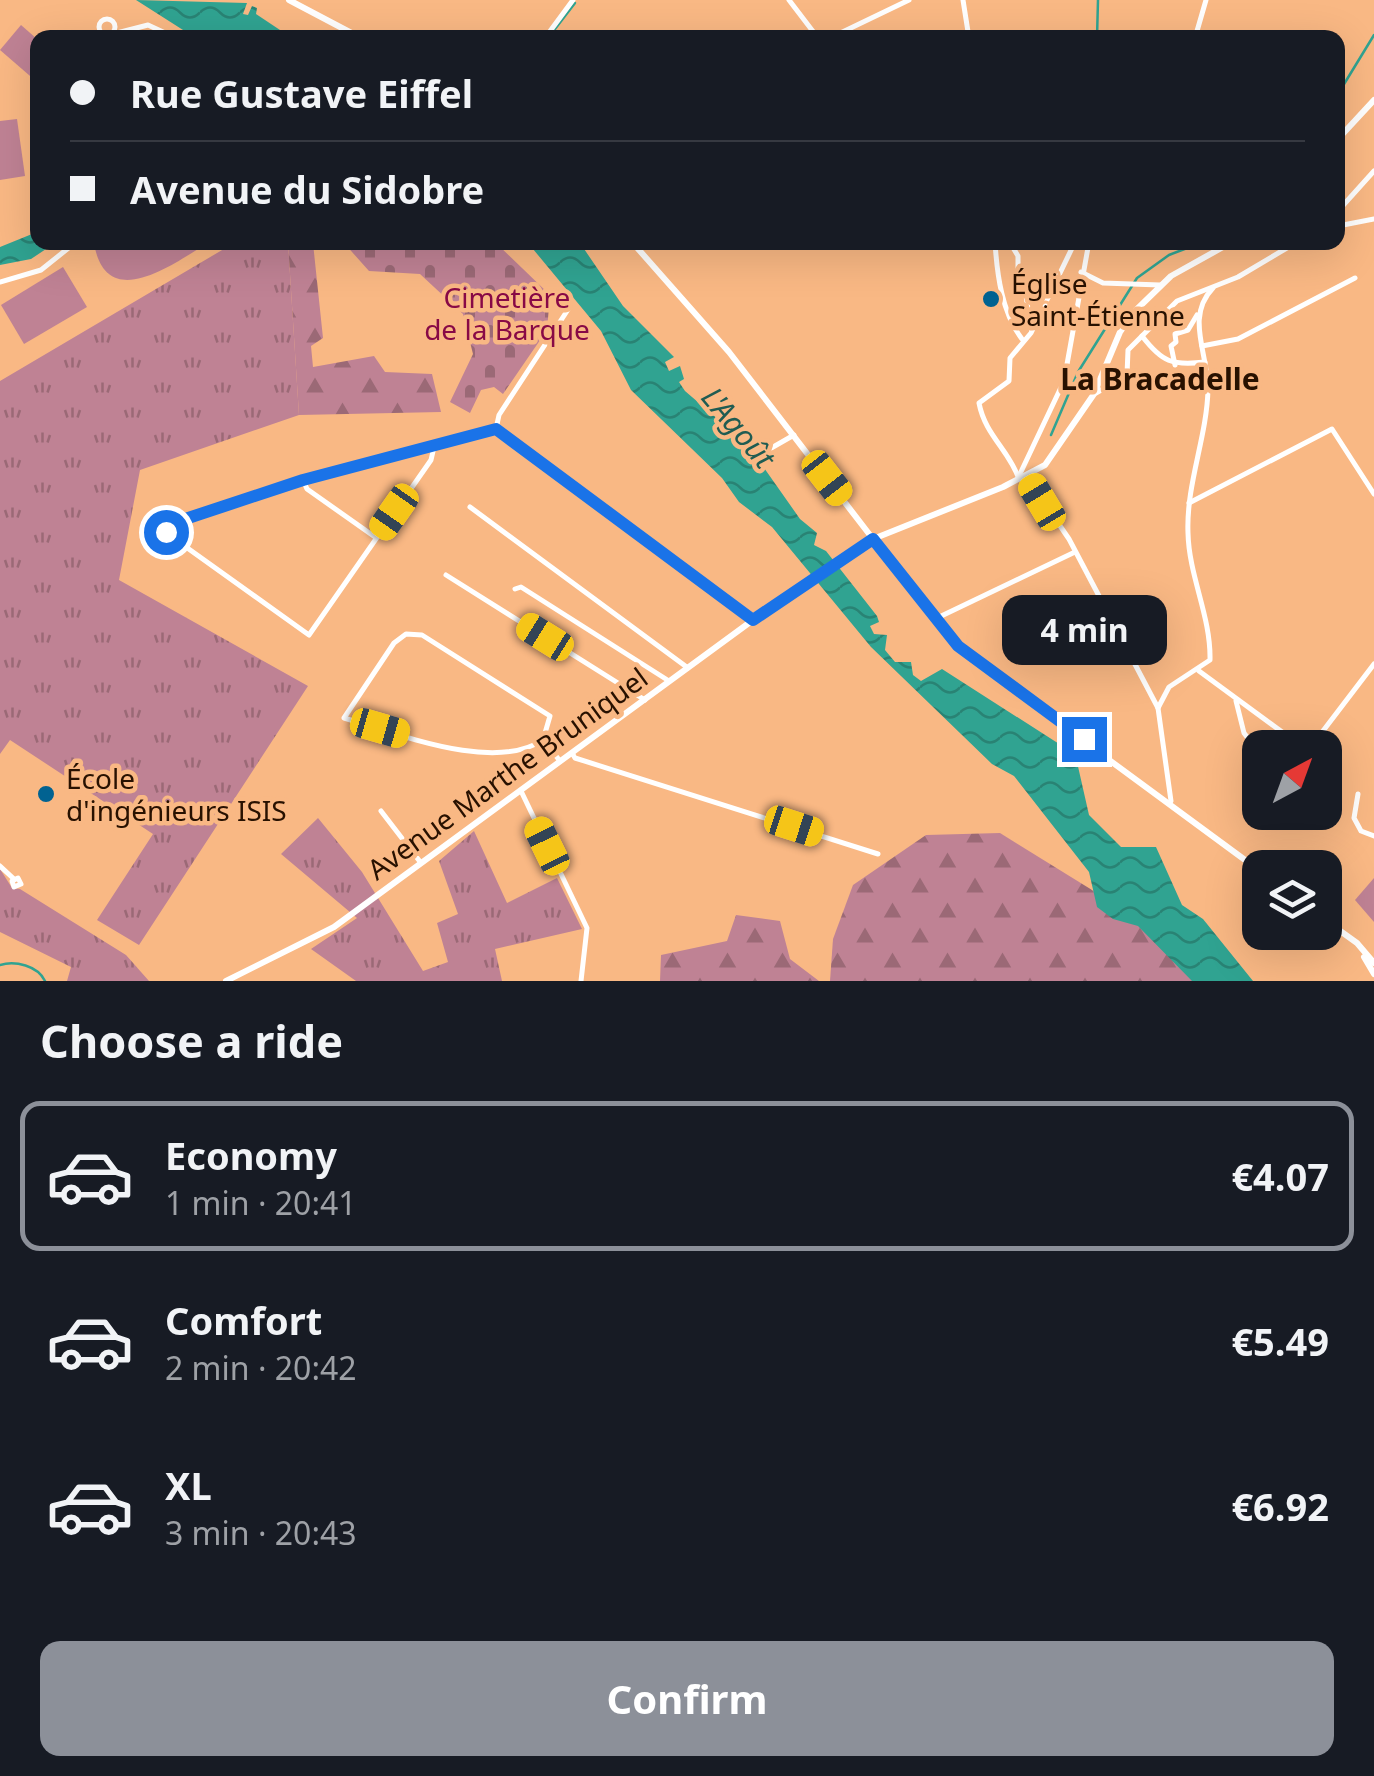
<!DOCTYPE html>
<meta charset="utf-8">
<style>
:root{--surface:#171b24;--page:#20242c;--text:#f1f3f6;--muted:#9ea1a6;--line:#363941;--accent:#8c9099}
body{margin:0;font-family:"Noto Sans",sans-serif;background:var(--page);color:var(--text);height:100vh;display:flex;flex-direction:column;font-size:38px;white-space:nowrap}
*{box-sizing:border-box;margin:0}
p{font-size:32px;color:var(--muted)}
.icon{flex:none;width:55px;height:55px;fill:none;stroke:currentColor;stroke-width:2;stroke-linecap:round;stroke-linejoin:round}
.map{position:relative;height:981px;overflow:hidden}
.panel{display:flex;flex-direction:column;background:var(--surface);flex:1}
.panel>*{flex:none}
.top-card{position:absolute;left:30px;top:30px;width:1315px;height:220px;border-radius:20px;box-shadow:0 10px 40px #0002;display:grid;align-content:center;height:220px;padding:0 40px;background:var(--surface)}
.needle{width:65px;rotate:41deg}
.tools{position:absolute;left:1242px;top:730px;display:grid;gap:20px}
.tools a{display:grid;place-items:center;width:100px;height:100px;border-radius:20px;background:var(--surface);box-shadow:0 10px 40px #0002;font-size:50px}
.end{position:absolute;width:45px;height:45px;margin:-22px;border:12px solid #1a73e8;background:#fff;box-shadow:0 0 0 5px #fff}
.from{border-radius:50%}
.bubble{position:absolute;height:70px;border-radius:20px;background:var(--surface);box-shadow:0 10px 40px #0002;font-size:32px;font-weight:700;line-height:70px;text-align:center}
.car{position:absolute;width:30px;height:60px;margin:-30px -15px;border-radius:12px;box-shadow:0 0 8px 2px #0007;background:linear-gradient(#f5c518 24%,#345 0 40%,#f5c518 0 76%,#345 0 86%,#f5c518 0)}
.top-card b{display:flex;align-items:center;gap:35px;height:95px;font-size:38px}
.top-card b+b{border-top:2px solid var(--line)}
.top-card i{width:25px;height:25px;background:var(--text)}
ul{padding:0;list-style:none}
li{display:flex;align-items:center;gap:30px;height:150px;margin:0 20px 15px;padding:0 20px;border:5px solid transparent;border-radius:20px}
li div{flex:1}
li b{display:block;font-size:38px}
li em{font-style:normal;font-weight:700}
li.on{border-color:var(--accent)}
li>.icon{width:90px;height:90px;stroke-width:1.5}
h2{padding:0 40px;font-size:45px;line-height:120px}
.cta{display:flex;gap:20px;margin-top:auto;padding:20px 40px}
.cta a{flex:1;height:115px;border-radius:20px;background:var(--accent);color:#fff;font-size:40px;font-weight:700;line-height:115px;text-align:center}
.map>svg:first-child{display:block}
.grass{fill:url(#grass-tufts)}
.forest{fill:url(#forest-firs)}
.cemetery{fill:url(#cemetery-stones)}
.pitch{fill:#bf8294}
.water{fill:url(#water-waves)}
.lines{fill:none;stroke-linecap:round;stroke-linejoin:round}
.stream{stroke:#30a391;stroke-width:2.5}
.minor{stroke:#fff;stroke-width:5}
.tertiary{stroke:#fff;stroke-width:6}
.secondary{stroke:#fff;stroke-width:6}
.route{stroke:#1a73e8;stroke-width:12}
.poi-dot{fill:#016291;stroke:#f9b884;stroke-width:4}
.labels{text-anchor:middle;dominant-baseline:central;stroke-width:9;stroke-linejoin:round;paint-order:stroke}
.poi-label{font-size:28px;fill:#281100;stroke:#f9b884;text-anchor:start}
.park-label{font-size:28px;fill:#880946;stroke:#f9b884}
.street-label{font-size:28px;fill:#281100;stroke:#f9b884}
.neighbourhood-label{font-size:30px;font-weight:bold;fill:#281100;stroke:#f9b884}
.water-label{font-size:30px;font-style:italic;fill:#205c52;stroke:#f9b884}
</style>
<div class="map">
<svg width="1374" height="981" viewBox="0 0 1374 981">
<defs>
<pattern id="grass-tufts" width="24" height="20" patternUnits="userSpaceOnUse" patternTransform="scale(2.5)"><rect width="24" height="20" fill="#bf8294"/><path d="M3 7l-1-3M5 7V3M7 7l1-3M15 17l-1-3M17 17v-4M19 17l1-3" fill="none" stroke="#9b6976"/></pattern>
<pattern id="forest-firs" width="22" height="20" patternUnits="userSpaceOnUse" patternTransform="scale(2.5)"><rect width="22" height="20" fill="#bf8294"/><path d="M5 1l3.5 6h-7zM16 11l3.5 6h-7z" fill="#9b6976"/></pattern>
<pattern id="cemetery-stones" width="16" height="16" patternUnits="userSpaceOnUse" patternTransform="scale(2.5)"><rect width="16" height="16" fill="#bf8294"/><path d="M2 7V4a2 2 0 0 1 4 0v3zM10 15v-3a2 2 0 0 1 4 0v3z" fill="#9b6976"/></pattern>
<pattern id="water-waves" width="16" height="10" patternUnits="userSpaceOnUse" patternTransform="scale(2.5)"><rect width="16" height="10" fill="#30a391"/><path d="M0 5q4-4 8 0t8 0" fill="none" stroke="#298374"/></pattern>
</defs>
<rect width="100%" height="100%" fill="#f9b884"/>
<g class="grass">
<polygon points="234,243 288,243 299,415 140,470 119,580 308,686 139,945 97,920 153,834 10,740 0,754 0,381"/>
<polygon points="318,818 362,872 423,971 448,962 437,923 458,914 439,861 474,831 507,903 557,878 582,929 495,949 502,981 356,981 311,949 357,918 281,854"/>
<polygon points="0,869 12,888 20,889 126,955 149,981 67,981 71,967 0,932"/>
</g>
<g class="forest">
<polygon points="288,243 313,243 323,338 311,346 313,367 374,356 385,372 432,374 441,412 299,415"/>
<polygon points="1000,833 1126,911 1193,981 830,981 833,939 853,885 926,835"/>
<polygon points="736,915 780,921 790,959 819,981 660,981 661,955 727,941"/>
</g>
<polygon class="cemetery" points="344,243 496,243 550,295 547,330 503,394 494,387 481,390 470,413 450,402 473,354 463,314 420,274 369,271"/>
<g class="pitch">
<polygon points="21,25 37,39 37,82 0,50"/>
<polygon points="17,119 25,176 0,180 0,121"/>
<path d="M94 243V242L208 243C174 263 106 315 94 243Z"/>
<polygon points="63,267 87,307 24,344 1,305"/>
<polygon points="1374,878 1374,922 1355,900"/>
</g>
<g class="water">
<polygon points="136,0 247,3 243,14 248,15 252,6 257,8 256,14 286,34 309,37 194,37"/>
<polygon points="37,232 38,242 55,243 31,259 0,265 0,247"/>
<polygon points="528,243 580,243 623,306 674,357 665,362 669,371 680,366 684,379 679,382 685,391 748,445 800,519 817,533 814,545 826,551 877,616 879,622 870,626 874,634 887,635 885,650 895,662 911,662 913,675 921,681 942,669 1067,749 1077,762 1089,815 1121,847 1156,847 1182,905 1203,919 1253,981 1192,981 1138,926 1113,919 1097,907 1089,872 1014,776 992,764 871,647 772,527 739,502 722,478 631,390 601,331"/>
</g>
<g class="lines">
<g class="stream">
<polyline points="555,29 575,3"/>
<polyline points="1097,38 1098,0"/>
<polyline points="1338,94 1374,35"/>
<polyline points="1051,435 1078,372 1137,278 1169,255 1203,242"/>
<path d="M0 965C15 960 38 966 45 981"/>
</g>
<g class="minor">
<polyline points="789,0 818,38"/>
<polyline points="963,0 969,38"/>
<circle cx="107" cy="27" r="8"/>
<polyline points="113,34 148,25 176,38"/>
<polyline points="545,38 573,0"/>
<polyline points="830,38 909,0"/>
<polyline points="1195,38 1206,0"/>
<polyline points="1338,211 1374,171"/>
<polyline points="1338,226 1374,219"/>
<path d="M995 242C997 275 1002 313 1022 339"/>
<polyline points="998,242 1012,246 1018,256 1018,293 1026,296 1031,329"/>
<polyline points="1081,272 1103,283 1160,285"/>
<polyline points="0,282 41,270 76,242"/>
<polyline points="569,308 499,415 496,429 753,620"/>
<path d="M1142 336C1162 362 1172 366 1205 362"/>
<polyline points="1202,346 1238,339 1355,278"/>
<polyline points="1175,365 1171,346 1176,342 1175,334 1188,330 1197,315"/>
<polyline points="1096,393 1127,375 1128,350 1177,301 1238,277 1297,242"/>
<polyline points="434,447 431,460 309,635 165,532 170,525 303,480 496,429"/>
<polyline points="759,455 794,435"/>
<polyline points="1019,476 1064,381 1089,242"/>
<polyline points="1026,476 1069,539 1158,708 1171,801"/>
<path d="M1019 479C1009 450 985 435 979 403L1009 381 1010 358 1031 333 1075 242"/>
<polyline points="303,480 307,489 375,537"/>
<polyline points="1189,503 1332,429 1374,494"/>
<polyline points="470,507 688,668"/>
<polyline points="446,575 645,700"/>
<polyline points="515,589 521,587 669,681"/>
<polyline points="935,619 1075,552"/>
<path d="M406 634 422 635 550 716 543 740C493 773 397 733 344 718L394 643Z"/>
<polyline points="1199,671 1304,748"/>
<polyline points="1236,701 1244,733 1260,754"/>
<path d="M1158 708 1169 687 1210 660C1211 616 1189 577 1188 533 1186 484 1207 437 1208 389 1208 353 1185 317 1213 288"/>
<polyline points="543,740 560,761"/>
<polyline points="1310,748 1374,664"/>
<polyline points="572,753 575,758 878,854"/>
<polyline points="521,791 587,928 581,981"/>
<polyline points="1358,794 1354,818 1361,831 1374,836"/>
<polyline points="381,811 421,863"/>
<polyline points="0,866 14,879"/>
<polygon points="18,878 21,884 14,887 12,881"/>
</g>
<g class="tertiary">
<polyline points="1325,920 1357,943 1374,963"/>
<polyline points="1364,957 1374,974"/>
<polyline points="226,981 334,927 753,620 873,539 940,626 976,662 1260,871"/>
</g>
<g class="secondary">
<polyline points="289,0 361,38"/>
<polyline points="1338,139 1374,100"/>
<polyline points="632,242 729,352 873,539 1003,487 1045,465 1094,394 1120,332 1135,311 1171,276 1232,242"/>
</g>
</g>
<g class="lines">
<polyline class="route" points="166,532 170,524 303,480 496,429 753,620 873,539 958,646 1084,739"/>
</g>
<g class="poi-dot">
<circle cx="991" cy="299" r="10"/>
<circle cx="46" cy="794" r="10"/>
</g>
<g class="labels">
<g class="poi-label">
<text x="1011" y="283">Église<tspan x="1011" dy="32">Saint-Étienne</tspan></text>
<text x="66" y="778">École<tspan x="66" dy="32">d'ingénieurs ISIS</tspan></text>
</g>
<g class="park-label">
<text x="507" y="297">Cimetière<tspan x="507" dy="32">de la Barque</tspan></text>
</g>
<g class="street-label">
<text transform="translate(507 773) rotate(-36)">Avenue Marthe Bruniquel</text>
</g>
<g class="neighbourhood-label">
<text x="1160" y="378">La Bracadelle</text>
</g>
<g class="water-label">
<text transform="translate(739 427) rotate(50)">L'Agoût</text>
</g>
</g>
</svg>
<div class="tools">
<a><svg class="needle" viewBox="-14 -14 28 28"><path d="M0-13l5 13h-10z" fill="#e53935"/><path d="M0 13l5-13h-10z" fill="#9ea1a6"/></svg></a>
<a><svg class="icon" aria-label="layers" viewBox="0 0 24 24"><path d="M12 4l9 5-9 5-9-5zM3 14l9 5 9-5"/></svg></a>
</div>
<i class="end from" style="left:166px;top:532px"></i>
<i class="end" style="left:1084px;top:739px"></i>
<div class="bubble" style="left:1002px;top:595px;width:165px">4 min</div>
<i class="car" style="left:827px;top:478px;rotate:142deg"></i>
<i class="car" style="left:1042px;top:502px;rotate:329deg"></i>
<i class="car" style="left:394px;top:512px;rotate:215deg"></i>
<i class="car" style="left:545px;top:637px;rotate:302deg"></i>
<i class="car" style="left:380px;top:728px;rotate:106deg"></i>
<i class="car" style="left:794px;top:826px;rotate:108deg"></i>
<i class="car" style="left:547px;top:846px;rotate:334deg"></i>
<div class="top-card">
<b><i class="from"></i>Rue Gustave Eiffel</b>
<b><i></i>Avenue du Sidobre</b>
</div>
</div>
<section class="panel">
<h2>Choose a ride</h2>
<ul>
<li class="on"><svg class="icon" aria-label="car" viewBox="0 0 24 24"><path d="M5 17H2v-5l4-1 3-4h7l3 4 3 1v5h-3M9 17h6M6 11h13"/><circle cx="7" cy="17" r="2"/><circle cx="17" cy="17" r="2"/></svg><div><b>Economy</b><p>1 min · 20:41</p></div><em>€4.07</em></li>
<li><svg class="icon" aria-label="car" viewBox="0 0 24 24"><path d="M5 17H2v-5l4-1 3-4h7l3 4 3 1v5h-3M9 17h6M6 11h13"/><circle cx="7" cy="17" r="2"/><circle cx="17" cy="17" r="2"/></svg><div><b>Comfort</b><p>2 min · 20:42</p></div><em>€5.49</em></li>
<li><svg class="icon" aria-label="car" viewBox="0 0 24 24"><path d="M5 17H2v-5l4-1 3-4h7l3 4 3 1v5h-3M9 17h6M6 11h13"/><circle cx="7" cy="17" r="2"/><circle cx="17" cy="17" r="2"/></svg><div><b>XL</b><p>3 min · 20:43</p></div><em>€6.92</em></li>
</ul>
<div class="cta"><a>Confirm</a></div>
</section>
